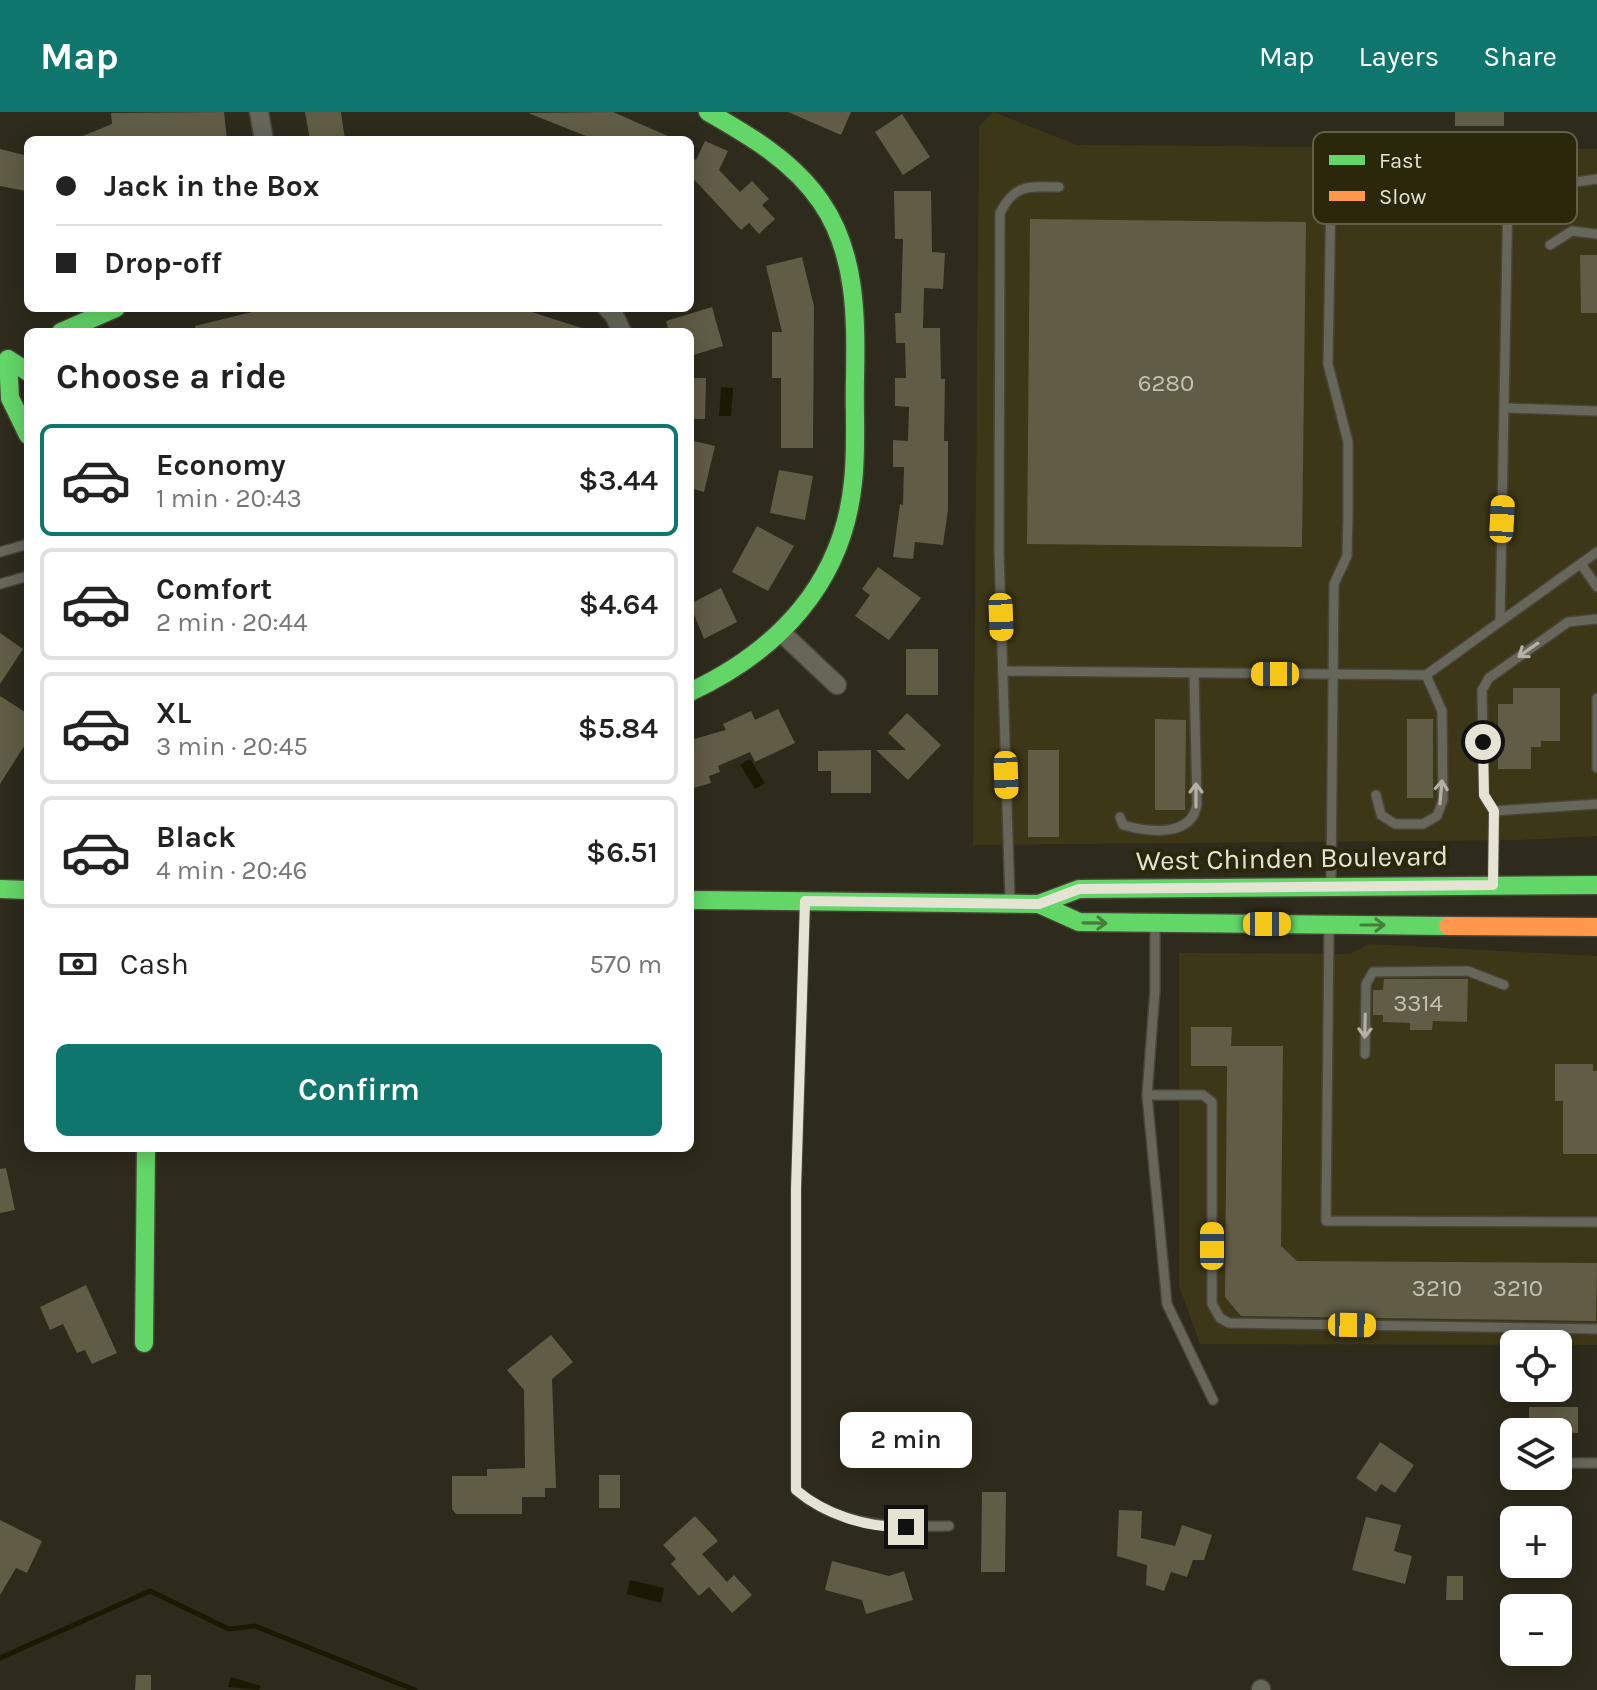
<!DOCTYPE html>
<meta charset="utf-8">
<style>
:root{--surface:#fff;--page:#f2f2f2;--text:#222;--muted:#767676;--line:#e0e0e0;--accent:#0f766e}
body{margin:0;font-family:Karla,sans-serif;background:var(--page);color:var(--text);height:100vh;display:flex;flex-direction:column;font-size:30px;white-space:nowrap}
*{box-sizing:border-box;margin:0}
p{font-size:26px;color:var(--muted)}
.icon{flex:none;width:44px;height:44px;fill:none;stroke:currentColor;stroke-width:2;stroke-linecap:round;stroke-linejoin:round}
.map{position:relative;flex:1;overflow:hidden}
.panel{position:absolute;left:24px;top:216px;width:670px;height:824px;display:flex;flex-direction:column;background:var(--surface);border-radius:12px;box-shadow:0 4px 20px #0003}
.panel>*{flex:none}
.hud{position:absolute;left:24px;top:24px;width:670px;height:176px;border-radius:12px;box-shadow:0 4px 20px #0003;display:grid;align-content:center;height:176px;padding:0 32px;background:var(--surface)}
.controls{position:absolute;left:1500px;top:1218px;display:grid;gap:16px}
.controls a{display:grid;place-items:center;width:72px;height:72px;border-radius:12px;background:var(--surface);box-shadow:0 4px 20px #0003;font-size:40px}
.end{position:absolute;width:36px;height:36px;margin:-18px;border:10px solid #e5e3d3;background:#111;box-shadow:0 0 0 4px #111}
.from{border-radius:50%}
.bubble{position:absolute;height:56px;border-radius:12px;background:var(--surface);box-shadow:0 4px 20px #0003;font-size:26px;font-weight:600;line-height:56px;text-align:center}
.car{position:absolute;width:24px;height:48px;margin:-24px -12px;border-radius:10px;box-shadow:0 0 6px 2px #0007;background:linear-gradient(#f5c518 24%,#345 0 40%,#f5c518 0 76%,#345 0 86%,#f5c518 0)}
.hud b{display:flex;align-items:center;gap:28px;height:76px;font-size:30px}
.hud b+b{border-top:2px solid var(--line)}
.hud i{width:20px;height:20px;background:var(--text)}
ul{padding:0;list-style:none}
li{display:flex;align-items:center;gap:24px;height:112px;margin:0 16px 12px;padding:0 16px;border:4px solid var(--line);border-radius:12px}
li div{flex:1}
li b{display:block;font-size:30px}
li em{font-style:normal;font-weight:600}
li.on{border-color:var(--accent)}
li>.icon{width:72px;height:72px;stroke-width:1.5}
h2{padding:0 32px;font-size:36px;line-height:96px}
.pay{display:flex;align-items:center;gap:20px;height:88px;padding:0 32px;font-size:30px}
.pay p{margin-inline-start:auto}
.cta{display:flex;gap:16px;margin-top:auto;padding:16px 32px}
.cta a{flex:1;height:92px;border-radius:12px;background:var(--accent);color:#fff;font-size:32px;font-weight:600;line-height:92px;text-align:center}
header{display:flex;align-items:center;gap:48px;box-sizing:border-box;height:112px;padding:0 40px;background:var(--accent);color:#fff}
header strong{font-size:38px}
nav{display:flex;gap:44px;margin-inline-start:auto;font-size:28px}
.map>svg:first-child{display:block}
.built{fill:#3c3716}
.water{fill:#1c1903}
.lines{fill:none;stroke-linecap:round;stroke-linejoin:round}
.stream{stroke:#1c1903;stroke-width:5}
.building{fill:#605c46}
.lane-casing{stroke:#474539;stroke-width:12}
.street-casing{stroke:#474539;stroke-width:21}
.fast-casing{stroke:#474539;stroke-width:21}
.slow-casing{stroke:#474539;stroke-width:21}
.lane{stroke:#67665b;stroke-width:9}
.street{stroke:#67665b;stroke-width:18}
.fast{stroke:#63d668;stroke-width:18}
.slow{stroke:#ff974d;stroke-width:18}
.oneway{stroke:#b3b1a3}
.oneway2{stroke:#477e3a}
.route{stroke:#e5e3d3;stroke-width:10}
.labels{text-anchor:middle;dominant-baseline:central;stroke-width:8;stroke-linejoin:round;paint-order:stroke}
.number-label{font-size:24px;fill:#c4c1b0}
.street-label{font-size:28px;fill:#e5e3d3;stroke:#2b270b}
.key{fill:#2b270b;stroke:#635f47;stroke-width:2}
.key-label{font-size:22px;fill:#e5e3d3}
</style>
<header>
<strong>Map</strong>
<nav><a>Map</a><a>Layers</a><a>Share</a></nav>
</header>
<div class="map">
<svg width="1597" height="1578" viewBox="0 0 1597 1578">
<rect width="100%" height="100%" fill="#2e2b1c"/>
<g class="built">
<polygon points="993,0 1077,33 1597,37 1597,724 1521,728 973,733 979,15"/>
<polygon points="1369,832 1597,844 1597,1233 1200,1232 1179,1174 1179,841 1350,842"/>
</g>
<g class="water">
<polygon points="721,275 733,276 731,304 719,304"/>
<polygon points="750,647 765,671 755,677 740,653"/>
<polygon points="630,1468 664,1476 661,1491 627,1482"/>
<polygon points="231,1565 261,1574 259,1578 228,1575"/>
</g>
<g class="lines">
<polyline class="stream" points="0,1546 150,1479 229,1517 255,1514 415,1578"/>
</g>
<g class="building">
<polygon points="224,0 227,28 73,28 112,12 111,1"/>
<polygon points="305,0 341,0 345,28 310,28"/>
<polygon points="613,0 677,28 596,28 528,1"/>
<polygon points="788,0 851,0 841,23"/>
<rect x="1455" y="0" width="49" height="14"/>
<polygon points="902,2 930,45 903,63 875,20"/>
<polygon points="705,29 728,39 719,58 740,80 752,69 769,87 762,93 775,107 759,122 749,111 741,118 690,63 690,45 696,48"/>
<polygon points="0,37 28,44 26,79 0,74"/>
<polygon points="894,79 931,79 932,140 945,141 943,177 924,176 923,216 940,216 941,267 945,267 944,329 948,329 948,398 943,433 915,430 913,447 893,445 900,392 903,393 904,355 893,355 893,328 908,329 909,295 895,294 895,266 906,266 905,231 896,231 895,201 901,201 903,127 895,127"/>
<polygon points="1030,107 1306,110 1302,435 1027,432"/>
<polygon points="1580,143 1597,143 1597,201 1581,201"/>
<polygon points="802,145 814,194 813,336 781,336 781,266 772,266 772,220 782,220 766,154"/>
<polygon points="712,195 723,234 690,244 690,220 669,220 666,209"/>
<polygon points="268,196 519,196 585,217 584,220 196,220 195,214"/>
<polygon points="690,266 706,266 705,307 690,307"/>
<polygon points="690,328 715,334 704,380 690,376"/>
<polygon points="779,358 813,364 805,408 770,401"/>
<polygon points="757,414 794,434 768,479 732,460"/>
<polygon points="878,455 921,486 889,528 855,504 870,483 862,477"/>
<polygon points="721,476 737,510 704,527 690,492"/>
<polygon points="0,521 23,537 0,572"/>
<rect x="906" y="537" width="32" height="46"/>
<polygon points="1513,576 1560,576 1560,629 1541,629 1541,635 1531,635 1531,657 1498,657 1498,592 1513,592"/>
<polygon points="0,584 28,602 28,628 0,672"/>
<polygon points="778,597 795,631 755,650 750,640 718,654 720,660 709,664 711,671 690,677 690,628 726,618 723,612 751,599 755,608"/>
<polygon points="907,601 941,633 908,668 876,638 906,638 888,621"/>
<polygon points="1155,607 1186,608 1185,698 1155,698"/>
<rect x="1407" y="607" width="26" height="79"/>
<polygon points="871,638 871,681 831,681 831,659 818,659 818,639"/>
<rect x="1028" y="638" width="31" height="87"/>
<polygon points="1384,867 1468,867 1467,910 1433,909 1432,918 1410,918 1410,911 1383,910 1383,903 1373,903 1373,878 1383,878"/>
<polygon points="1191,915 1232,915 1231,934 1283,934 1281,1134 1297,1149 1597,1151 1596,1209 1241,1204 1225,1185 1227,954 1191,954"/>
<polygon points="1555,952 1593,952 1593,959 1597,959 1597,1042 1563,1042 1563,989 1555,989"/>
<polygon points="6,1056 15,1098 0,1101 0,1057"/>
<polygon points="86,1173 117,1241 92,1252 85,1238 77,1241 63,1212 50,1218 40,1195"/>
<polygon points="551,1223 573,1250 552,1267 556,1376 545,1376 545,1385 522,1385 522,1402 456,1402 452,1397 452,1364 487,1364 487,1357 525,1356 524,1278 507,1258"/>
<polygon points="1529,1295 1578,1295 1578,1321 1529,1320"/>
<polygon points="1380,1330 1414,1353 1395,1381 1381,1372 1376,1380 1356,1366"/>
<rect x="599" y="1363" width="21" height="33"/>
<polygon points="982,1380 1006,1380 1005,1460 981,1460"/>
<polygon points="1119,1398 1142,1399 1141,1426 1175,1434 1182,1413 1212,1423 1204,1448 1193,1448 1187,1465 1171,1460 1164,1479 1146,1473 1147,1453 1117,1444"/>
<polygon points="695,1404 718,1429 702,1442 727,1470 734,1463 752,1483 732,1501 709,1475 699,1484 671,1452 676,1447 663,1433"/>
<polygon points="1366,1405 1401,1413 1394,1439 1412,1444 1405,1472 1352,1458"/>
<polygon points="0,1408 42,1429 27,1461 16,1456 0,1483"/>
<polygon points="832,1449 889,1464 904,1459 913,1488 866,1502 862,1488 825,1478"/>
<polygon points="1447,1464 1463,1464 1463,1488 1446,1488"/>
<polygon points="136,1563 151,1563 151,1578 135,1578"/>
</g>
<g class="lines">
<defs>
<g id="lane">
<polyline points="1331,78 1328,252 1348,330 1348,404 1347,444 1334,472 1331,769"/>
<polyline points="1550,133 1572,119 1597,122"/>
<polyline points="1505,296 1597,299"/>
<polyline points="0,440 28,432"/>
<polyline points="1581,452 1597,475"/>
<polyline points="0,472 28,464"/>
<polyline points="1500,509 1508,80 1597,67"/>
<polyline points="1003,559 1426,563 1597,440"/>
<polyline points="1597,586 1597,656"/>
<polyline points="1376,683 1381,703 1395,712 1423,712 1437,704 1443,688 1442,599 1426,563"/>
<polyline points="1494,699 1484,683 1482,578 1489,566 1568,510 1597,507"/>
<path d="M1120 705 1123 713C1148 720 1192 726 1197 692L1194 561"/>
<polyline points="1493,769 1494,699 1597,692"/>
<path d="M1010 789 999 440 1000 101C1015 71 1029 75 1059 75"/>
<path d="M805 793 796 1077V1378C840 1416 895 1415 949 1414"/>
<polyline points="1155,815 1155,878 1147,983 1167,1192 1213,1288"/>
<polyline points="1329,816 1326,1109 1597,1110"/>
<polyline points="1365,942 1366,872 1373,860 1468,859 1504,873"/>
<polyline points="1147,983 1203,983 1212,990 1212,1192 1220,1206 1229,1211 1597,1217"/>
<polyline points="1558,1351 1597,1351"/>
</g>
<g id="street">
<polyline points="259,0 264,28"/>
<polyline points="607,196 614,203 622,220"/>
<polyline points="783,522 837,573"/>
<polyline points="1261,1577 1261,1578"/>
</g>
<g id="fast">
<polyline points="61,220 116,196"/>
<polyline points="28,260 8,247 10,286 28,323"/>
<path d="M690 580C778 539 843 471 853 370 857 336 854 301 855 267 856 207 857 142 821 90 793 49 750 24 708 0"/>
<polyline points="0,777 28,778"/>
<polyline points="690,788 1039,792 1079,810 1448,814"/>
<polyline points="1039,792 1079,777 1597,773"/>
<polyline points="144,1231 146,1036"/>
</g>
<polyline id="slow" points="1448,814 1597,815"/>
</defs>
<use href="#lane" class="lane-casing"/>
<use href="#street" class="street-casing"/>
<use href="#fast" class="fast-casing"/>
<use href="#slow" class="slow-casing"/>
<use href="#lane" class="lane"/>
<use href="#street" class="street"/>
<use href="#fast" class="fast"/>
<use href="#slow" class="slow"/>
</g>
<defs><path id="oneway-shaft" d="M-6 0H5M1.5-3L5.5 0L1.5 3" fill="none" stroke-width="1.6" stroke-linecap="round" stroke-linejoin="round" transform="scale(2)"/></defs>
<g class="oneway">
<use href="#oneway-shaft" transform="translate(1528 538) rotate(145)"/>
<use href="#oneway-shaft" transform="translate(1441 680) rotate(-85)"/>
<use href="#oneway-shaft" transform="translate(1196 683) rotate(-90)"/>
<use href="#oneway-shaft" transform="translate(1365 914) rotate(91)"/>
</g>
<g class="oneway2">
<use href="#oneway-shaft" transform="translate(1095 811) rotate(1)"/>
<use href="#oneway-shaft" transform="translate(1373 813)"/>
</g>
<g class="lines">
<path class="route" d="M906 1415C867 1416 826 1403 796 1378V1077L805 789 1039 792 1079 777 1493 773 1494 699 1484 683 1483 630"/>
</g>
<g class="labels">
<g class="number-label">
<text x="1166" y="271">6280</text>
<text x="1418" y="891">3314</text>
<text x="1437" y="1176">3210</text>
<text x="1518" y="1176">3210</text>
</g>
<g class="street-label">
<text transform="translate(1292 746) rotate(-1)">West Chinden Boulevard</text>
</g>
</g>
<rect x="1313" y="20" width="264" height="92" rx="12" class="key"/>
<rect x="1329" y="43" width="36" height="10" fill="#63d668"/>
<rect x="1329" y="79" width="36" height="10" fill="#ff974d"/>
<g class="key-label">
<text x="1379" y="56">Fast</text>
<text x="1379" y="92">Slow</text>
</g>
</svg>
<div class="controls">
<a><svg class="icon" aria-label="locate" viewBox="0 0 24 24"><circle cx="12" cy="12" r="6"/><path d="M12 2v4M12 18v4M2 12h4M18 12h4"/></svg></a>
<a><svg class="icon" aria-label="layers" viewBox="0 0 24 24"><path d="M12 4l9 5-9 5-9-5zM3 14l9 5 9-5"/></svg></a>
<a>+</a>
<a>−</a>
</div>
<i class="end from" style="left:1483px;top:630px"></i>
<i class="end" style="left:906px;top:1415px"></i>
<div class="bubble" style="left:840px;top:1300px;width:132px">2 min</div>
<i class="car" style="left:1502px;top:407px;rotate:3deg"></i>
<i class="car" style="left:1001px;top:505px;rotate:178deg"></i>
<i class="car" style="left:1275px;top:562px;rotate:270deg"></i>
<i class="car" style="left:1006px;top:663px;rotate:178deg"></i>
<i class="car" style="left:1267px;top:812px;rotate:90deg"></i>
<i class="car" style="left:1212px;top:1134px;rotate:0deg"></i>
<i class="car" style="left:1352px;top:1213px;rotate:91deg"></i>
<div class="hud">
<b><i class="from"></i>Jack in the Box</b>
<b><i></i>Drop-off</b>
</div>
<section class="panel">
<h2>Choose a ride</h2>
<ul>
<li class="on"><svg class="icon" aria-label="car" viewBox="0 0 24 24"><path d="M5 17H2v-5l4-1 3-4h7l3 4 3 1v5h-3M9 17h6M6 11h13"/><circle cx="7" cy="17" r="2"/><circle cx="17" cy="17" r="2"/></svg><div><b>Economy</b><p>1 min · 20:43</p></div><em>$3.44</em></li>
<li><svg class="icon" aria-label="car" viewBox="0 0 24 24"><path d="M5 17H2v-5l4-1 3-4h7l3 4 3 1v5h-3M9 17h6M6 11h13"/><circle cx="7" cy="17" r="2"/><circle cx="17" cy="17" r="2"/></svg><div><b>Comfort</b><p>2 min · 20:44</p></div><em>$4.64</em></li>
<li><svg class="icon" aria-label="car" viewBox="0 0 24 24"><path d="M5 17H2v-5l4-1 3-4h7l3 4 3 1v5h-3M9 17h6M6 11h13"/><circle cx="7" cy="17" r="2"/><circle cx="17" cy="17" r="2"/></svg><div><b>XL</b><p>3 min · 20:45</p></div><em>$5.84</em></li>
<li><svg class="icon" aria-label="car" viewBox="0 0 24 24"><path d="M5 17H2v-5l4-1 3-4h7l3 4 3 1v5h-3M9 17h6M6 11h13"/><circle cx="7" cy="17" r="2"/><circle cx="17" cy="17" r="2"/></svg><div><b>Black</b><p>4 min · 20:46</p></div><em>$6.51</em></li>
</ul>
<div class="pay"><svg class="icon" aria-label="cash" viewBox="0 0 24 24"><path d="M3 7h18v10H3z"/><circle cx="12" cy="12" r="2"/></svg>Cash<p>570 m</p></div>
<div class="cta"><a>Confirm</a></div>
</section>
</div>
